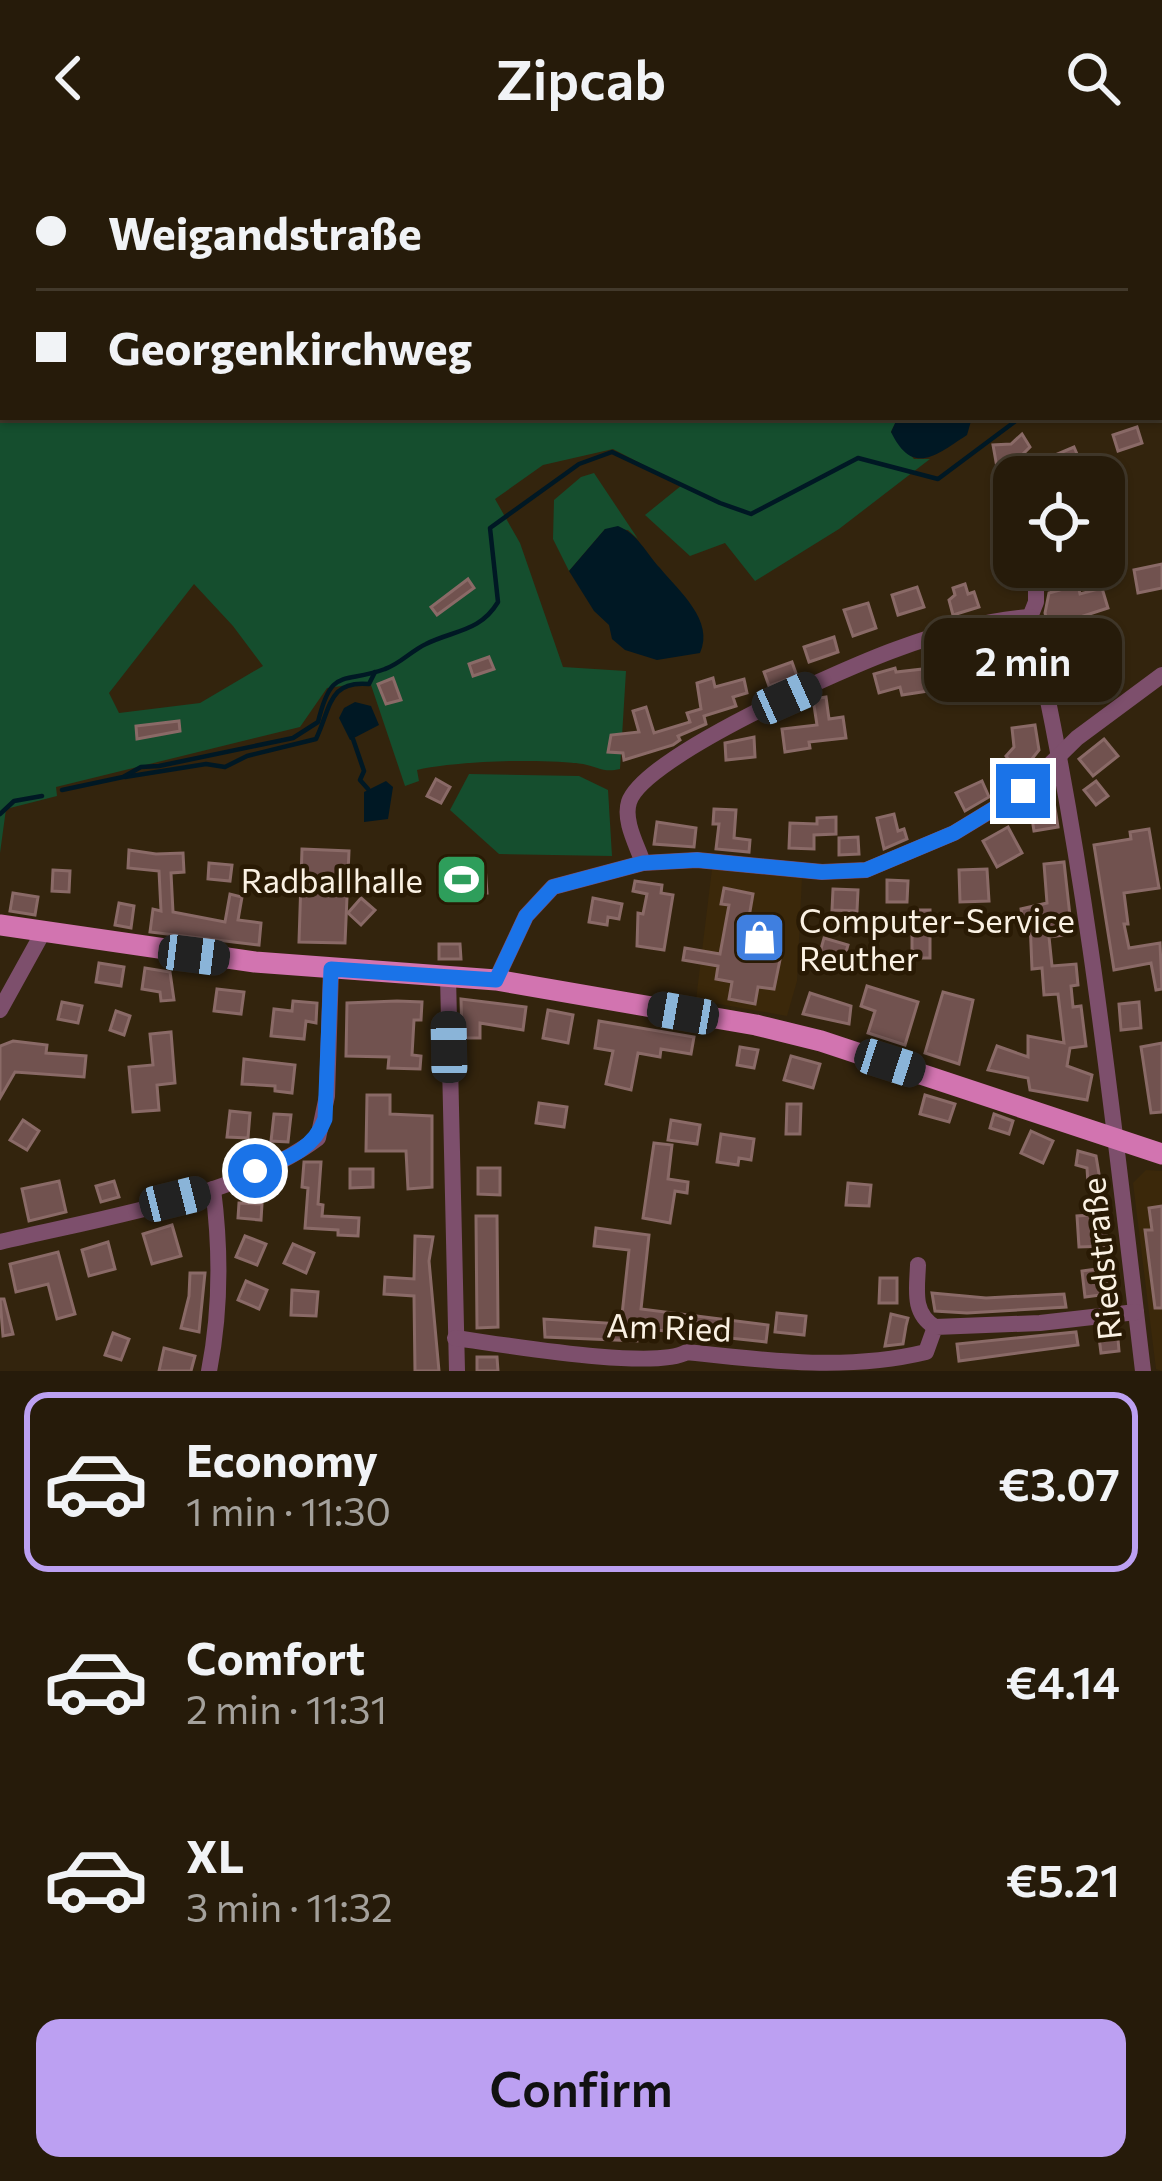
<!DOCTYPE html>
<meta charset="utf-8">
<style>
:root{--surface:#261b0a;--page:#322818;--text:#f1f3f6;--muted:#a4a19c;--line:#42392b;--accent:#bca0f2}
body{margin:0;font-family:Commissioner,sans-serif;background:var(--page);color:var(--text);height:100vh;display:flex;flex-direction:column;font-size:45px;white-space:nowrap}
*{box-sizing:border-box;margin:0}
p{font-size:39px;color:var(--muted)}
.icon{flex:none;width:66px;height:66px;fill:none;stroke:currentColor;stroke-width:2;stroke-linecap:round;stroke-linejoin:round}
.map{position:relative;height:1215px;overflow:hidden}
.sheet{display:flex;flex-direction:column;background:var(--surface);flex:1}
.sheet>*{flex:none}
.guide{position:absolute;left:0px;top:0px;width:1164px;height:264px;box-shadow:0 3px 9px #0004,0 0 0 3px var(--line);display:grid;align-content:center;height:264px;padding:0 36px;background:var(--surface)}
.tools{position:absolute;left:993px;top:300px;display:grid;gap:24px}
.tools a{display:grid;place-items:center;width:132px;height:132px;border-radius:24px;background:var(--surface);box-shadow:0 3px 9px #0004,0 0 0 3px var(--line);font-size:60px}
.end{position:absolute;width:54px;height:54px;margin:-27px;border:15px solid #1a73e8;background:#fff;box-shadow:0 0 0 6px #fff}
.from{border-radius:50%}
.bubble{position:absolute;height:84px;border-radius:24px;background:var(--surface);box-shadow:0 3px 9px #0004,0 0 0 3px var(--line);font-size:39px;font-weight:600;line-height:84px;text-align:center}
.car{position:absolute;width:36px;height:72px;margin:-36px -18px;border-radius:15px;box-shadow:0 0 9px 3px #0007;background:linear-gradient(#222 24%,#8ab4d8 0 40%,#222 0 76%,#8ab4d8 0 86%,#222 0)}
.guide b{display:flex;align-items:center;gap:42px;height:114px;font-size:45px}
.guide b+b{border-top:3px solid var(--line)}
.guide i{width:30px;height:30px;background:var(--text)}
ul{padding:21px 0 0;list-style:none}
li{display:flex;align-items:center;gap:36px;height:180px;margin:0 24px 18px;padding:0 12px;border:6px solid transparent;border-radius:24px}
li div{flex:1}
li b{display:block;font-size:45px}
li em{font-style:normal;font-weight:600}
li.active{border-color:var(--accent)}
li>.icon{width:108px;height:108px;stroke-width:1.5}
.action{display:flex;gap:24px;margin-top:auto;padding:24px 36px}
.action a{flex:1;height:138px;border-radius:24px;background:var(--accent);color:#111;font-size:48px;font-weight:600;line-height:138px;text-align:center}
header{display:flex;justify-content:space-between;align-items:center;height:156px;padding:0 36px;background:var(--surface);font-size:54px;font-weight:600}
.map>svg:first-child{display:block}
.built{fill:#3b280a}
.green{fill:#154e2e;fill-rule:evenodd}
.water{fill:#001824}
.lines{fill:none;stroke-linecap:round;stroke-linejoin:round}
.stream{stroke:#001824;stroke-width:4.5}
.building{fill:#71524f;stroke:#8a6a67;stroke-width:3}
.minor{stroke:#7d4f6c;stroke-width:16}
.major{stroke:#d274b0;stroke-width:21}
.route{stroke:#1a73e8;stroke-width:15}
.labels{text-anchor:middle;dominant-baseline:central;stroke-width:9;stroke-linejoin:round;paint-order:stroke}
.poi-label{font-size:33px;fill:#faf1e3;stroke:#291a04;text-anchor:end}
.street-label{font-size:33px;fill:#faf1e3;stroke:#291a04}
</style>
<header><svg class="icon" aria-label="back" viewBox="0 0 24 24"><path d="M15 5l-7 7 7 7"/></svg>Zipcab<svg class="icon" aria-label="search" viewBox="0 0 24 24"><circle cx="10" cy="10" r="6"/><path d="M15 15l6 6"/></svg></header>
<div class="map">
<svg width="1162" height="1215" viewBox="0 0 1162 1215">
<rect width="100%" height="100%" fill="#33240d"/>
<g class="built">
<polygon points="712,713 802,722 797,825 787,860 696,844"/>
<polygon points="1146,1014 1162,1015 1162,1215 1156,1213 1133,1027"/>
</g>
<g class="green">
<polygon points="144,0 857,0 144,3"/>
<polygon points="999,0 1162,0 1162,108 1161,3"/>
<path d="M0 126 3 261H898L891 276 914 303H930L839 373 755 425 725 387 690 400 645 359 682 329 613 293 543 309 495 343 520 387 563 511 626 515 620 613C604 617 598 611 583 608 545 602 454 605 417 614L419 625 405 630 370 526 327 532 300 571 56 631 57 640 6 653 0 697ZM194 428 233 470 263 510 200 547 119 557 109 537Z"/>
<polygon points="594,317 638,383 628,374 605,373 569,415 553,383 554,344 581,321"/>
<polygon points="469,618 579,620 608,634 612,700 499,698 450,654"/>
</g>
<g class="water">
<path d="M898 261H968L971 265 967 279C936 299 913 321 891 276Z"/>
<path d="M618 370C638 378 646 397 660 412 679 435 715 465 700 497L657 504 625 494 612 483 609 469 594 455 569 415 605 373Z"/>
<polygon points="355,546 371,550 379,569 350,584 339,562 344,552"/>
<polygon points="386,625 393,631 388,663 364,666 364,636"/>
</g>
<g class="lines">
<g class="stream">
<polyline points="1161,200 1162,200"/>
<polyline points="353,583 364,615 360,624 368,633"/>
<path d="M125 621 206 608 225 611 247 600 316 583C331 552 328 524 369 528L375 516"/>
<path d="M62 634 123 621 141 611 159 610 293 582 318 566C332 509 343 529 385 513 400 508 411 495 426 488 454 474 480 476 498 446L490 372 579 308 612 296 720 347 751 358 858 302 938 323 1021 261"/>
<polyline points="0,658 14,645 42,640"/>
</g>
</g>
<g class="building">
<polygon points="1137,271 1142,287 1118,295 1113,279"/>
<polygon points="1022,278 1030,291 1019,302 1025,310 1006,325 998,317 993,289 1011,288"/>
<polygon points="1074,291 1083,312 1065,320 1055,299"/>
<polygon points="1014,371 1014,399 1003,400 1002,372"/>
<polygon points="1162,408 1162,432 1138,437 1134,414"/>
<polygon points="1075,416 1080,438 1102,432 1108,452 1071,464 1080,503 1105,496 1108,506 1105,507 1117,532 1094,544 1080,518 1061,523 1045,457 1049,437 1060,434 1056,420"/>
<polygon points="468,423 474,432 437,459 431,451"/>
<polygon points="965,428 968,438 974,436 979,451 953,459 949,444 955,439 953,432"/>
<polygon points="917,431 924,451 898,459 892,439"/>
<polygon points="868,447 876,472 853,480 844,454"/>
<polygon points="834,481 838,496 809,506 804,491"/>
<polygon points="489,501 494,513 473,520 469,508"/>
<polygon points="968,505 970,528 956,530 954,506"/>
<polygon points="792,506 797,520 769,530 764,516"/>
<polygon points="895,512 896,516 932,512 935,534 902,539 900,531 879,537 874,518"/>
<polygon points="393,522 401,544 386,548 378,528"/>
<polygon points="713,522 715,531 744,523 747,537 733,541 736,550 704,560 706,568 678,580 680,584 673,589 624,604 623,597 608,596 611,579 639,576 633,555 646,551 654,577 690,566 687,557 701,553 697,527"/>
<polygon points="826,541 829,563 843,561 846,582 809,586 810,592 785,596 782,573 817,569 813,543"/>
<polygon points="179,565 180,575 137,583 136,570"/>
<polygon points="1035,569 1039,594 1020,618 1006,600 1014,591 1012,572"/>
<polygon points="754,581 755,601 726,604 725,587"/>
<polygon points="1104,583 1118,600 1093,620 1079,603"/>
<polygon points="436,623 450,631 441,647 427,640"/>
<polygon points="982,625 989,641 965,655 956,637"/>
<polygon points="1096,625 1108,640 1096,649 1084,634"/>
<polygon points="1054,646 1058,671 1034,675 1030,650"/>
<polygon points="714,653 736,654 734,682 750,684 749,696 716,693 719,668 713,668"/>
<polygon points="894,658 898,675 904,673 907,683 884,693 877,662"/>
<polygon points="836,661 836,678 814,679 814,693 789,692 790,667 817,668 817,662"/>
<polygon points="657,666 696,672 694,691 654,688"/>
<polygon points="1008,671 1022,697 997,711 983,685"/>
<polygon points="1149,673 1159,732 1124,737 1128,768 1124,768 1129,792 1160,787 1162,833 1156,834 1151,807 1114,814 1094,689 1131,683 1130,676"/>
<polygon points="858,681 859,698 839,699 839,682"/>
<polygon points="302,693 349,695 345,787 299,786"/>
<polygon points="129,694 156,698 183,697 184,716 171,717 173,756 225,766 230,738 242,741 238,764 261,767 259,789 150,776 153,753 161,755 159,715 128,712"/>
<polygon points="1064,706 1072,778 1049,781 1052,810 1076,808 1078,829 1071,830 1073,851 1081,850 1086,890 1070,892 1067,910 1092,919 1087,944 1030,934 1028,922 988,914 997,890 1028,901 1028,880 1064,887 1058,838 1044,839 1042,812 1032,813 1030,765 1023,766 1021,753 1047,747 1044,708"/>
<polygon points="209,707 232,709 230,725 208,723"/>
<polygon points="485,710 487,737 440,739 439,712"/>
<polygon points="987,713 989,745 960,746 959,714"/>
<polygon points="53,714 70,715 69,736 52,735"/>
<polygon points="887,724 908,725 907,746 887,746"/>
<polygon points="635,725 662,729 661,737 673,739 664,794 637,790 638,757 643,758 647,738 633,735"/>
<polygon points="724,732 753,738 748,767 768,771 764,790 782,794 774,833 758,831 755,848 729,843 732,826 716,823 718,810 683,804 685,792 720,798 729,749 721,748"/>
<polygon points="833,733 858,734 857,755 832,754"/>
<polygon points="13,737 38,741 35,759 10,755"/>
<polygon points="361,742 375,754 361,769 348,757"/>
<polygon points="593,742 622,748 619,763 608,761 607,769 589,766"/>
<polygon points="119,747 134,750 131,772 115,769"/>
<rect x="912" y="754" width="18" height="48"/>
<polygon points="824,782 848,789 841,814 817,807"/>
<polygon points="439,788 460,788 461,803 439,803"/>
<polygon points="99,807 124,811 121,830 96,826"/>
<polygon points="145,812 170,816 174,844 161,845 160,836 142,833"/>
<polygon points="867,830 918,846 905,889 868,877 875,855 861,850"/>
<polygon points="217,833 244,836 241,858 214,855"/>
<polygon points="943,836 973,844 959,908 925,897"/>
<polygon points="810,837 851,850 849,868 803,858"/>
<polygon points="461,843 526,851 523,874 480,867 480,882 462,882"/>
<polygon points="293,845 317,847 316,867 306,865 304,883 271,880 274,853 292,855"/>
<polygon points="397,845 422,846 421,864 414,864 412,899 421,900 420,913 388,912 389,901 346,900 347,847"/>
<polygon points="62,846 82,850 78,867 58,863"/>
<polygon points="1139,846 1141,872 1121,874 1119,848"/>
<polygon points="548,854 573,859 568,887 543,882"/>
<polygon points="116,855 130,860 124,879 110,874"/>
<polygon points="599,865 694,881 691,898 661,893 660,901 638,897 631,934 606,928 613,895 595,892"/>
<polygon points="171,876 175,927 157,929 159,954 133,956 129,911 153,909 150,878"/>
<polygon points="13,885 47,889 46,897 86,900 84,921 15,916 0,942 0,890"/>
<polygon points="1162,887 1162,956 1151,957 1141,891"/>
<polygon points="740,891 758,894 754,912 737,909"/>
<polygon points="791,900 820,908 813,932 784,924"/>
<polygon points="244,903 295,909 292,937 275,935 275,930 242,928"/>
<polygon points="367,939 390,939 390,958 432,960 432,1031 408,1033 406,995 366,995"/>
<polygon points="925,939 955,948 949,966 920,958"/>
<polygon points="539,947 567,951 564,971 536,967"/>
<polygon points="787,948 801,948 800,978 786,978"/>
<polygon points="230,955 250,957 248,982 227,981"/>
<polygon points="274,958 291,959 288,986 271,985"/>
<polygon points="994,958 1013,965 1009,978 990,972"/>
<polygon points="23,964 39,975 27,994 10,984"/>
<polygon points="671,964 700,969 697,988 668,984"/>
<polygon points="1031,975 1053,985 1043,1007 1021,997"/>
<polygon points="721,978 754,983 751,1004 739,1002 738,1009 717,1006"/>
<polygon points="654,987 672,989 668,1023 688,1026 687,1037 675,1035 670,1067 643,1062"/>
<polygon points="1078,995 1096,1000 1100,1024 1088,1028 1087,1012 1076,1009"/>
<polygon points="304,1006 321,1006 318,1048 323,1049 322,1060 359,1062 358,1080 338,1079 338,1074 305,1072 308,1032 302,1031"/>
<polygon points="478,1012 500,1012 500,1039 478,1038"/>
<polygon points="350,1013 373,1013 373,1031 350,1032"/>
<polygon points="59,1025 66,1056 29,1065 22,1033"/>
<polygon points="114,1025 119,1041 101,1046 96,1030"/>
<polygon points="848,1027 871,1029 869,1050 846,1049"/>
<polygon points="239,1047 262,1048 261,1064 238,1062"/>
<polygon points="1162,1050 1162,1152 1155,1152 1145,1074 1152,1074 1149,1052"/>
<polygon points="1105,1058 1107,1090 1079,1091 1077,1060"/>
<polygon points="476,1060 497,1060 498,1171 477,1172"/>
<polygon points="172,1069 181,1100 152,1108 143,1078"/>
<polygon points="596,1072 649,1079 641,1153 768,1169 766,1186 638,1172 637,1185 545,1181 544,1163 621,1168 629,1094 594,1090"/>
<polygon points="245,1080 266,1088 257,1109 236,1101"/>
<polygon points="415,1080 433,1081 429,1105 439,1215 415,1215 414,1140 384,1138 385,1121 414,1123"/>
<polygon points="108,1086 115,1113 89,1120 82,1094"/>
<polygon points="293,1088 314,1097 306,1117 284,1107"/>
<polygon points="58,1096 75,1158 57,1163 48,1128 16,1136 10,1108"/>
<polygon points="1104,1112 1108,1138 1085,1141 1082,1115"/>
<polygon points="190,1117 205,1117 199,1176 181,1172 189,1140"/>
<polygon points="880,1122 897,1122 897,1147 879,1147"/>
<polygon points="246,1125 267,1134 259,1153 238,1144"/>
<polygon points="292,1134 318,1136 316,1160 291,1159"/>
<polygon points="932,1137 986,1142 1064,1138 1066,1151 967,1157 935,1155"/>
<polygon points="0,1143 4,1143 13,1178 3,1180"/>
<polygon points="777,1157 806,1160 804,1179 775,1176"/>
<polygon points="891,1158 908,1162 906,1170 903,1188 885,1190"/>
<polygon points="1117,1171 1119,1195 1101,1197 1098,1173"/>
<polygon points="1076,1176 1078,1189 959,1205 957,1188"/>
<polygon points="113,1177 129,1183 121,1204 105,1199"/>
<polygon points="164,1192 195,1200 191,1215 159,1215"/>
<polygon points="477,1201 497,1201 498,1215 477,1215"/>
</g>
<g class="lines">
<g class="minor">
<polyline points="1161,229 1162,229"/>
<polyline points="1030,461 1036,446 1036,411"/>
<path d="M643 707C637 689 623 665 629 646 644 600 847 511 897 493 938 478 986 464 1030 461 1087 709 1113 963 1143 1215"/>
<polyline points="448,820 457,1215"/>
<polyline points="496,824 526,760 553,731 643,707 697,704 822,716 866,714 954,677 1023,635 1077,582 1162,519"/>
<polyline points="0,854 42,778"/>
<path d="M0 1086C96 1063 240 1041 318 982L327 940 331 813"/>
<path d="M918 1109C917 1134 912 1157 935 1171"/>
<path d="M455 1182C501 1188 654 1215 687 1196 768 1205 848 1215 926 1196L935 1171 1040 1167 1136 1156"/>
<path d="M209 1215C221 1154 221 1095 213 1033"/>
</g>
<polyline class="major" points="0,769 255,806 496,824 756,869 821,885 1162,998"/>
</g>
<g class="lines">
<path class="route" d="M255 1015C285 1003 313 995 325 963L331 813 496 824 526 760 553 731 643 707 697 704 822 716 866 714 954 677 1023 635"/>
</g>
<defs>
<symbol id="stadium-square" viewBox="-11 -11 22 22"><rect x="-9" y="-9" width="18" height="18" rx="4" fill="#2e9e5b" stroke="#291a04"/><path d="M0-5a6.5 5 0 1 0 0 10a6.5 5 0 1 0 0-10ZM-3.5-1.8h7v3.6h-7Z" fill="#fff"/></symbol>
<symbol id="shop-square" viewBox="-11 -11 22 22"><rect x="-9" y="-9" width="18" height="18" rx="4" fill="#3f7fe0" stroke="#291a04"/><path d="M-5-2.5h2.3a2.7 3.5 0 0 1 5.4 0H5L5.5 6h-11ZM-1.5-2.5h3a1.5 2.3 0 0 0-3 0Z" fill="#fff"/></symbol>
</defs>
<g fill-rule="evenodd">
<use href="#stadium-square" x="432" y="694" width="59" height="59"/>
<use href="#shop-square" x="730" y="752" width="59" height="59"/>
</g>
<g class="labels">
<g class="poi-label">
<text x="423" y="723">Radballhalle</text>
<text x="799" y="763" text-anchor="start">Computer-Service<tspan x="799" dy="38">Reuther</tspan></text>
</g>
<g class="street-label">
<text transform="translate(1100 1103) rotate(-96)">Riedstraße</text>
<text transform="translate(669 1170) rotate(2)">Am Ried</text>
</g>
</g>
</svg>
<div class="tools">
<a><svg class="icon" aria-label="locate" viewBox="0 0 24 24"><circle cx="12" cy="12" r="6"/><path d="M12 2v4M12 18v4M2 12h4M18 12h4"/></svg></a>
</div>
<i class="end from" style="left:255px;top:1015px"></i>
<i class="end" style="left:1023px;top:635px"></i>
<div class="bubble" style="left:924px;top:462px;width:198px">2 min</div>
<i class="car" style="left:787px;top:542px;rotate:66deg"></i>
<i class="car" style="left:194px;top:799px;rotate:97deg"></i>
<i class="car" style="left:683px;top:857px;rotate:280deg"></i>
<i class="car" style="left:449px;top:891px;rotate:359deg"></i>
<i class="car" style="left:890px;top:907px;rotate:108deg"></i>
<i class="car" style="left:175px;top:1043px;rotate:76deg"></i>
<div class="guide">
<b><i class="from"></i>Weigandstraße</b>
<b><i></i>Georgenkirchweg</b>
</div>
</div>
<section class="sheet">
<ul>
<li class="active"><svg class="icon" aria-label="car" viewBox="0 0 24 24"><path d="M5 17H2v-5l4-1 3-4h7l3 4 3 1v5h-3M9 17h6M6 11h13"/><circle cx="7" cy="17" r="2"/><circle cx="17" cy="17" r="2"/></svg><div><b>Economy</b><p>1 min · 11:30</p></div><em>€3.07</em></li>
<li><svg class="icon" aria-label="car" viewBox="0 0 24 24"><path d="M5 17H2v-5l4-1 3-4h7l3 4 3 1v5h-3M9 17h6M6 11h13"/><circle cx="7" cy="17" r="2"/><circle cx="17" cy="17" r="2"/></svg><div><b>Comfort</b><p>2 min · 11:31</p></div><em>€4.14</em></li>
<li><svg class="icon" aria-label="car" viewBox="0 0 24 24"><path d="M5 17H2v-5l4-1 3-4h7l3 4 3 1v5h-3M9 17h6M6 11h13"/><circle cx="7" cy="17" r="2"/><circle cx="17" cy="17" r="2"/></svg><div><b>XL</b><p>3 min · 11:32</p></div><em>€5.21</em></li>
</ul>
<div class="action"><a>Confirm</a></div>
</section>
